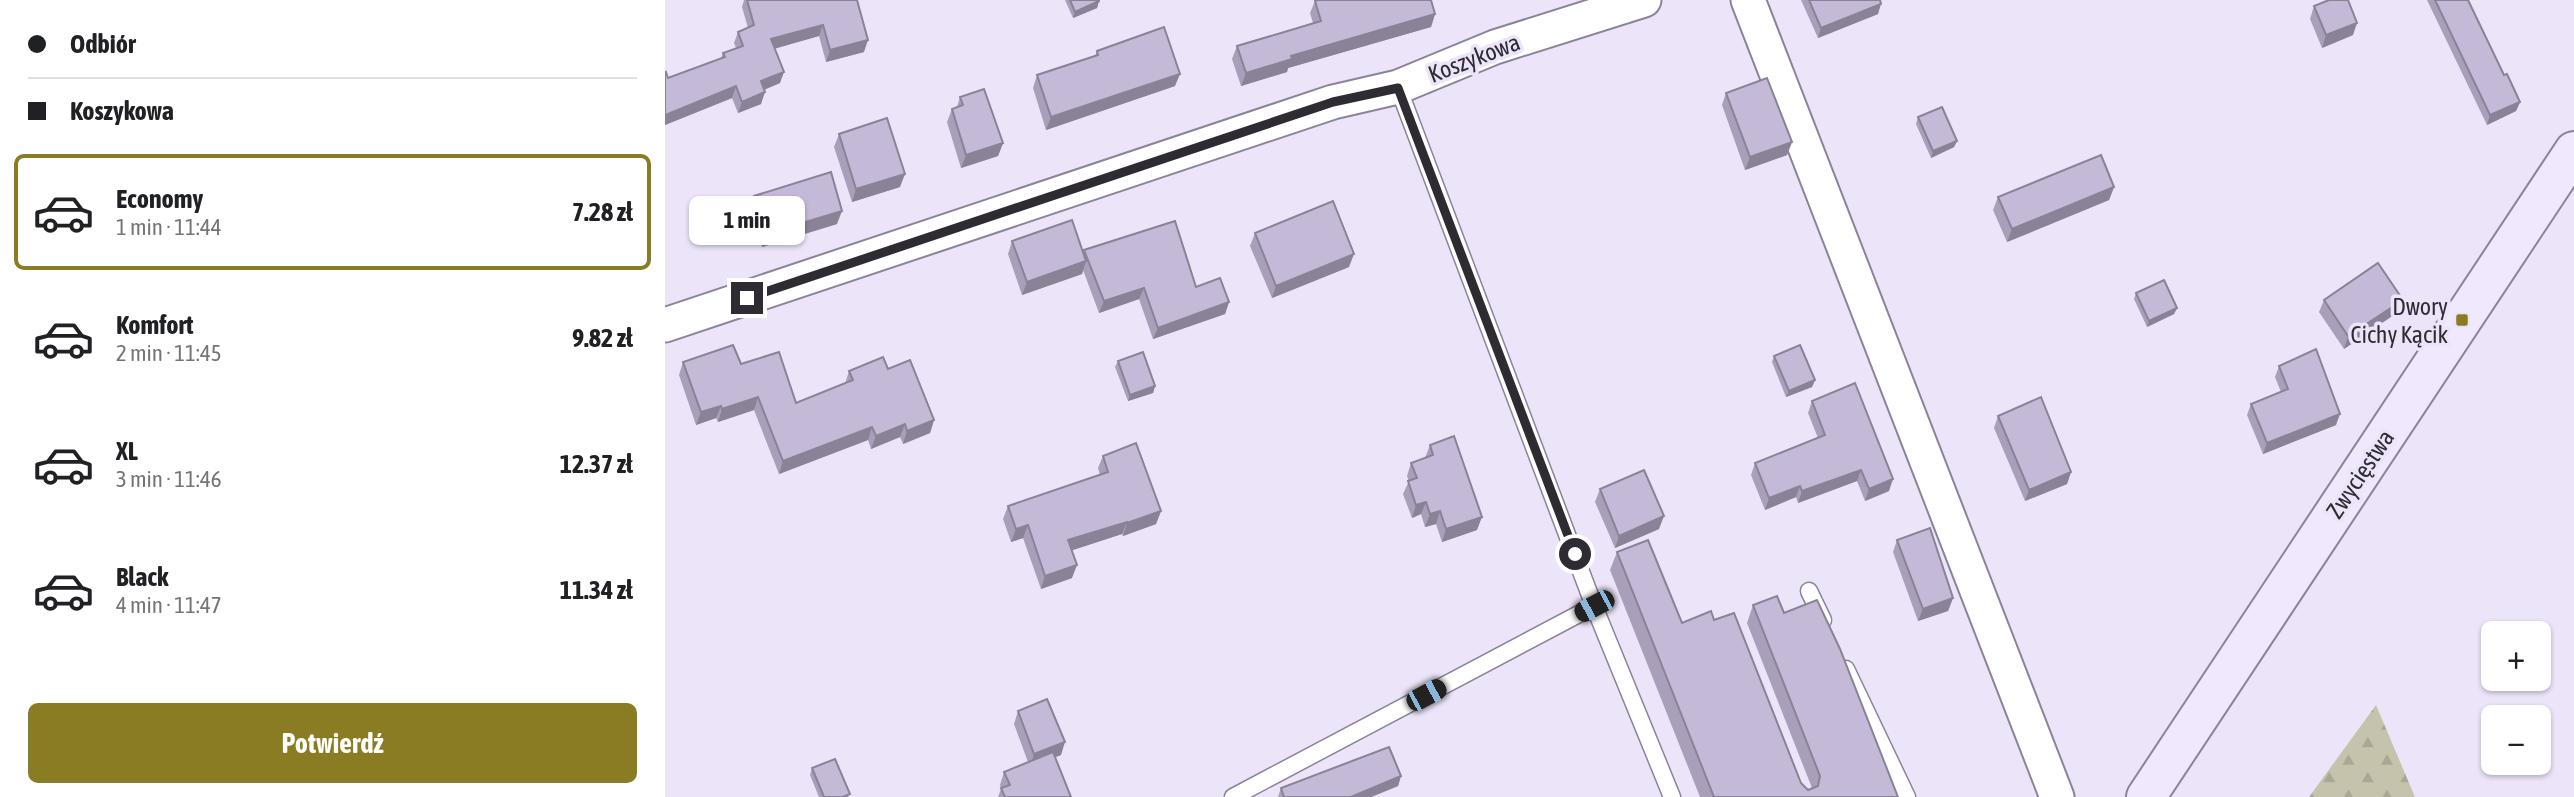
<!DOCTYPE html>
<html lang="pl">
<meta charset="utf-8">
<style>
:root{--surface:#fff;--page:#f2f2f2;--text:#202124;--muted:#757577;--line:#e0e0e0;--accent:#897c22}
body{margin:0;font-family:"Asap Condensed",sans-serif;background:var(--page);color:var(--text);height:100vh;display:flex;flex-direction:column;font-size:26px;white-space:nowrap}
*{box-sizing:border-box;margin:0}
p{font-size:23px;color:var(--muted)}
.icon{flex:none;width:38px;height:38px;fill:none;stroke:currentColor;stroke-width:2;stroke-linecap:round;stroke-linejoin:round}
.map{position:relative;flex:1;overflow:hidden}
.panel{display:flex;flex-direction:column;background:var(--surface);width:665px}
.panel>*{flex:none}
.hud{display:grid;align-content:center;height:154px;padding:0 28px;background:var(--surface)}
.buttons{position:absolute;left:1816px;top:621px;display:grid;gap:14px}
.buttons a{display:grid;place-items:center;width:70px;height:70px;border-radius:10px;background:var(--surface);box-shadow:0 2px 5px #0004;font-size:35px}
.end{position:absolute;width:32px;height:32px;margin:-16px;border:9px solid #2e2b33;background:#fff;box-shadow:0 0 0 4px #fff}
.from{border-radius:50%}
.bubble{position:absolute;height:49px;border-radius:10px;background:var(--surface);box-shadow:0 2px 5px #0004;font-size:23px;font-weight:700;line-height:49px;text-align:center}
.car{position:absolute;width:21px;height:42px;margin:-21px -10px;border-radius:9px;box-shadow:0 0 5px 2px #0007;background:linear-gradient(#222 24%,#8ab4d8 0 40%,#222 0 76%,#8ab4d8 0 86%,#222 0)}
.hud b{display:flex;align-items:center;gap:24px;height:66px;font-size:26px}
.hud b+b{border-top:2px solid var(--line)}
.hud i{width:18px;height:18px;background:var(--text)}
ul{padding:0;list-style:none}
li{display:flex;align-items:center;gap:21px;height:116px;margin:0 14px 10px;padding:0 14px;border:4px solid transparent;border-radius:10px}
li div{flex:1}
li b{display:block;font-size:26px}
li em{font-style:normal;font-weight:700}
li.on{border-color:var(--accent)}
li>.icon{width:63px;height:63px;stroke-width:1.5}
.button{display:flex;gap:14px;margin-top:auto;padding:14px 28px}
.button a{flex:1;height:80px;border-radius:10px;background:var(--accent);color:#fff;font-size:28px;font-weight:700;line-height:80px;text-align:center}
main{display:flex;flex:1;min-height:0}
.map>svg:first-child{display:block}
.forest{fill:url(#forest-firs)}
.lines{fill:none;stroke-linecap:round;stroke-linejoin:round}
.lane-casing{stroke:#8b8498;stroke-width:19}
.street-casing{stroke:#8b8498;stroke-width:37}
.secondary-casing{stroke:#8b8498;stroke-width:42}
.lane{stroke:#fff;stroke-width:16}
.street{stroke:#fff;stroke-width:33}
.secondary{stroke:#f0e8fc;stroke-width:38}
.wall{fill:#a99fba}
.shaded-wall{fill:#8a8297}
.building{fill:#c5b9d8;stroke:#8a8297;stroke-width:2}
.route{stroke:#2e2b33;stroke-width:9}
.poi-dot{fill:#897c22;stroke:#ece4f9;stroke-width:2.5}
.labels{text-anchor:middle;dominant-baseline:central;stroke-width:7;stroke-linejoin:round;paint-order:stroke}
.street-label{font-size:24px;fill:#2e2b33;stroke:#ece4f9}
.poi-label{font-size:24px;fill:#2e2b33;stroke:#ece4f9;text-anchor:end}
</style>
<main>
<section class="panel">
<div class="hud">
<b><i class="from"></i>Odbiór</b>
<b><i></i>Koszykowa</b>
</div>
<ul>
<li class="on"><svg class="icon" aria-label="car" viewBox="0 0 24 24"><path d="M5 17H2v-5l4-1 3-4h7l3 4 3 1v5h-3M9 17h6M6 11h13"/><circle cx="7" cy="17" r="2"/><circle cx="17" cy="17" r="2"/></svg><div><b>Economy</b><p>1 min · 11:44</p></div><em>7.28 zł</em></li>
<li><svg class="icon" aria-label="car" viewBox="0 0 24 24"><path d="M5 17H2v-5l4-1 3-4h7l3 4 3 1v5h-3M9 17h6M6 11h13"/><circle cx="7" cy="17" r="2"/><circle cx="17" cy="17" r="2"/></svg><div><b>Komfort</b><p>2 min · 11:45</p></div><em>9.82 zł</em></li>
<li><svg class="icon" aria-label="car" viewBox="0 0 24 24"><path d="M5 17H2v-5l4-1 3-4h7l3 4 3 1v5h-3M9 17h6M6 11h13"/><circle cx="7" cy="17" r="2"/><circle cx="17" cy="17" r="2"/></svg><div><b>XL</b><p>3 min · 11:46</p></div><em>12.37 zł</em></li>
<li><svg class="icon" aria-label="car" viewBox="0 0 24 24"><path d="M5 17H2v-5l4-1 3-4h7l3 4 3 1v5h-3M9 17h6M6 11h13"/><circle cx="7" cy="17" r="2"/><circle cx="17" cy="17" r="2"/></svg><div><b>Black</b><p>4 min · 11:47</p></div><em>11.34 zł</em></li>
</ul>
<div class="button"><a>Potwierdź</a></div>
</section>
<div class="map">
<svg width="1909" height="797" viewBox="0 0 1909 797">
<defs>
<pattern id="forest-firs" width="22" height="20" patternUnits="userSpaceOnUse" patternTransform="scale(1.75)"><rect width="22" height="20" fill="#c6c3ad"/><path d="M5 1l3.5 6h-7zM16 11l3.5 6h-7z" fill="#aaa895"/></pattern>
</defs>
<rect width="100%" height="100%" fill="#ece4f9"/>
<polygon class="forest" points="1711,705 1750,797 1644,797"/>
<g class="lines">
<defs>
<g id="lane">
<polyline points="733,87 929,606 1007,797"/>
<polyline points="1144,591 1158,620"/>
<polyline points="1181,669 1242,797"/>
<polyline points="568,797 929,606"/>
</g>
<g id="street">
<polyline points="1083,0 1392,797"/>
<polyline points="0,325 668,102 733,87 830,47 979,0"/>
</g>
<polyline id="secondary" points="1481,797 1909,151"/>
</defs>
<use href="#lane" class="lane-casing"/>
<use href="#street" class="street-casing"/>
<use href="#secondary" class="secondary-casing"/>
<use href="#lane" class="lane"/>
<use href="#street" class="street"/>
<use href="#secondary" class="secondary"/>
</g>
<g class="wall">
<polygon points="79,0 192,0 199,52 161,62 154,36 110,48 115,83 99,90 96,104 73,113 67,98 0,125 0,73 3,78 56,58 58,53 71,48 69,43 73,32 83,28 77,7"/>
<polygon points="400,0 434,0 434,1 432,8 408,18"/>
<polygon points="1136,0 1215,0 1213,14 1153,38"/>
<polygon points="1762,0 1803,0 1839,75 1855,102 1851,111 1822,125"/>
<polygon points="650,1 770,14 766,27 623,68 622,72 576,86 567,59 572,46 648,23 645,13"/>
<polygon points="1649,6 1688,35 1657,48 1645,19"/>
<polygon points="432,51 510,86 381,130 368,88 372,75 430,56"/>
<polygon points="1061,93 1127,142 1122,155 1080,170 1057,105"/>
<polygon points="295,97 338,143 333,156 296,168 282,122 287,109 292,107"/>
<polygon points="1253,117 1292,141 1289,147 1266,158 1251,124"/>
<polygon points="174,134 235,187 187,202 169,147"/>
<polygon points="1449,187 1444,200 1342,242 1328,210 1333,197"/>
<polygon points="89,196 172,224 97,247 85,209"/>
<polygon points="590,233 684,267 607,298 585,246"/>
<polygon points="347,241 418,253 419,250 531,287 564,302 560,314 488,339 474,299 434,313 418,270 417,274 357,295 343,254"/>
<polygon points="1471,293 1512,308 1509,314 1482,327 1469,299"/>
<polygon points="1659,300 1733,312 1679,349 1654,312"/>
<polygon points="1109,356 1150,380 1147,387 1121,397 1107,362"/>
<polygon points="453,361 490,386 488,393 463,401 450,367"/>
<polygon points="18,362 76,364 131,403 180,384 184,371 223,369 269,420 265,433 238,444 235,437 206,449 203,440 114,474 89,410 53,422 51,418 31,425 14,375"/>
<polygon points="1614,366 1671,425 1598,454 1582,415 1586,404 1616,392 1610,377"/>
<polygon points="1147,401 1224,491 1200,501 1192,481 1133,503 1131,497 1100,510 1086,475 1090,463 1153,438 1143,413"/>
<polygon points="1333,416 1406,472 1402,484 1360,501 1329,428"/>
<polygon points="765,445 812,530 777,542 771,524 760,527 756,514 747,518 738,494 744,481 742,476 746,463 760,458"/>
<polygon points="438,456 496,511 491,524 458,536 457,534 407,550 407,578 376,589 358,538 346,542 338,519 343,506 435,475 433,468"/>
<polygon points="935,489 994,529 950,548 930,502"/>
<polygon points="1232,540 1288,598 1283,611 1253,621 1228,552"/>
<polygon points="952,552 1017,623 1049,620 1136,783 1143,790 1147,788 1082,623 1088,605 1119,613 1233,797 1035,797 945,570"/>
<polygon points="353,711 396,755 390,757 406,797 333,797 336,789 335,785 339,772 363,762 349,724"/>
<polygon points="147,768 184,797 154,797 145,775"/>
<polygon points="736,776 733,786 706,797 613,797 616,788"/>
</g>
<g class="shaded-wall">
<polygon points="434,1 432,8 408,18 410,12"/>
<polygon points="1216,4 1213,14 1153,38 1156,28"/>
<polygon points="770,14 766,27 623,68 622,72 576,86 581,73 626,56"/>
<polygon points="1692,23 1688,35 1657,48 1661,35"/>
<polygon points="158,25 154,36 102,51 106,39"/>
<polygon points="203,40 199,52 161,62 165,50"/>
<polygon points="119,72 115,83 91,93 96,81"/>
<polygon points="515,74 510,86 381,130 386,117"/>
<polygon points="71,86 67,98 0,125 0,115"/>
<polygon points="100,92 96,104 73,113 77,102"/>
<polygon points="1855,102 1851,111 1822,125 1825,115"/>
<polygon points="1292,141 1289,147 1266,158 1268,151"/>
<polygon points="1127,142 1122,155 1080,170 1085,157"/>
<polygon points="338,143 333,156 296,168 301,155"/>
<polygon points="240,174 235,187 187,202 191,189"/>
<polygon points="1449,187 1444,200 1342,242 1347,229"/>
<polygon points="177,211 172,224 97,247 101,234"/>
<polygon points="689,254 684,267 607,298 611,286"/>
<polygon points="421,261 417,274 357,295 362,282"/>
<polygon points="479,288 474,299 434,313 439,301"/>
<polygon points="1738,300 1733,312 1679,349 1683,336"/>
<polygon points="564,302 560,314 488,339 493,328"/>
<polygon points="1512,308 1509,314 1482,327 1484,321"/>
<polygon points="1150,380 1147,387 1121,397 1124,391"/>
<polygon points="490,386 488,393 463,401 465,395"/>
<polygon points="93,397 89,410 53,422 57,409"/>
<polygon points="56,406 51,418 31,425 36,412"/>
<polygon points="1675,414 1671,425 1598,454 1602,443"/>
<polygon points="269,420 265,433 238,444 242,431"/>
<polygon points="240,424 235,437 206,449 211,436"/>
<polygon points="207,427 203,440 114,474 118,461"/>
<polygon points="1196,470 1192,481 1133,503 1137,491"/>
<polygon points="1406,472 1402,484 1360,501 1364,490"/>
<polygon points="1228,479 1224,491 1200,501 1204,489"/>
<polygon points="1135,486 1131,497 1100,510 1104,498"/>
<polygon points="761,502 756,514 747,518 751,505"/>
<polygon points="496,511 491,524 458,536 462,523"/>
<polygon points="775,511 771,524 760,527 765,514"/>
<polygon points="999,516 994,529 950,548 954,536"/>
<polygon points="817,517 812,530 777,542 781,529"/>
<polygon points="462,522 457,534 399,553 403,540"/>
<polygon points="363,525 358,538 346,542 351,529"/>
<polygon points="412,565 407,578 376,589 380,576"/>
<polygon points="1288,598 1283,611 1253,621 1258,609"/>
<polygon points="400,742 396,755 365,767 369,754"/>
<polygon points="736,776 733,786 706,797 686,797"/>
</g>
<g class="building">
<polygon points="82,0 192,0 203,40 165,50 158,25 106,39 119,72 96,81 100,92 77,102 71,86 0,115 0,73 1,72 3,78 60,57 58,53 78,46 73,32 89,25"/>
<polygon points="405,0 434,0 434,1 410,12"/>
<polygon points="653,0 766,0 770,14 626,56 627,59 581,73 572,46 656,21 650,1"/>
<polygon points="1144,0 1215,0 1216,4 1156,28"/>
<polygon points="1664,0 1683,0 1692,23 1661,35 1649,6"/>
<polygon points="1770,0 1803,0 1839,75 1842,74 1855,102 1825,115"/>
<polygon points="499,27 515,74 386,117 372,75 433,55 432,51"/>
<polygon points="1102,78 1127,142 1085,157 1061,93"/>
<polygon points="319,89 338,143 301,155 287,109 298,105 295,97"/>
<polygon points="1277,107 1292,141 1268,151 1253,117"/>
<polygon points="222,118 240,174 191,189 174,134"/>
<polygon points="1436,155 1449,187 1347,229 1333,197"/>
<polygon points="166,172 177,211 101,234 89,196"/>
<polygon points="668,201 689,254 611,286 590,233"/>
<polygon points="407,220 421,261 362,282 347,241"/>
<polygon points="510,221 531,287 555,278 564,302 493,328 479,288 439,301 419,250"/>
<polygon points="1713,263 1738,300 1683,336 1659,300"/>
<polygon points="1499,280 1512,308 1484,321 1471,293"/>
<polygon points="68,345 76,364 114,352 131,403 188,380 184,371 218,357 223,369 245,360 269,420 242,431 240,424 211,436 207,427 118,461 93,397 57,409 56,406 36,412 18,362"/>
<polygon points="1135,345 1150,380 1124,391 1109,356"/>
<polygon points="1651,349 1675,414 1602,443 1586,404 1623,389 1614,366"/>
<polygon points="478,352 490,386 465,395 453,361"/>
<polygon points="1190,383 1228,479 1204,489 1196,470 1137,491 1135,486 1104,498 1090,463 1160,435 1147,401"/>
<polygon points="1376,397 1406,472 1364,490 1333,416"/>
<polygon points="789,436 817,517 781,529 775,511 765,514 761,502 751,505 743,481 752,478 746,463 768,455 765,445"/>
<polygon points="471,443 496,511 462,523 462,522 403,540 412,565 380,576 363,525 351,529 343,506 443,472 438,456"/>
<polygon points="979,470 999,516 954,536 935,489"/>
<polygon points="1265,528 1288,598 1258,609 1232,540"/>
<polygon points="983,540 1017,623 1046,611 1049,620 1069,613 1136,783 1143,790 1153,786 1155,776 1088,605 1112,596 1119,613 1152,600 1175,649 1233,797 1049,797 952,552"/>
<polygon points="382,699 400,742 369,754 353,711"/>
<polygon points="724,747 736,776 686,797 619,797 616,788"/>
<polygon points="388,752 406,797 340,797 336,788 345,785 339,772"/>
<polygon points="170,759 185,794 178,797 159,797 147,768"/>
</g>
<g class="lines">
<polyline class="route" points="82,298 668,102 733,88 910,554"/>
</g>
<rect class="poi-dot" x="1790" y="313" width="14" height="14" rx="3.5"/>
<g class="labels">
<g class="street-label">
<text transform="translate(809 58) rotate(-21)">Koszykowa</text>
<text transform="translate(1695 474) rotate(-56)">Zwycięstwa</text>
</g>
<g class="poi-label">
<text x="1783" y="306">Dwory<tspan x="1783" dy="28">Cichy Kącik</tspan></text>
</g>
</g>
</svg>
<div class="buttons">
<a>+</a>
<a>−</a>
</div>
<i class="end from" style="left:910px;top:554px"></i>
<i class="end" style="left:82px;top:298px"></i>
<div class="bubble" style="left:24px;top:196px;width:116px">1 min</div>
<i class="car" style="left:929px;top:606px;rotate:242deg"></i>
<i class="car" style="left:761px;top:695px;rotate:62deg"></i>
</div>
</main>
